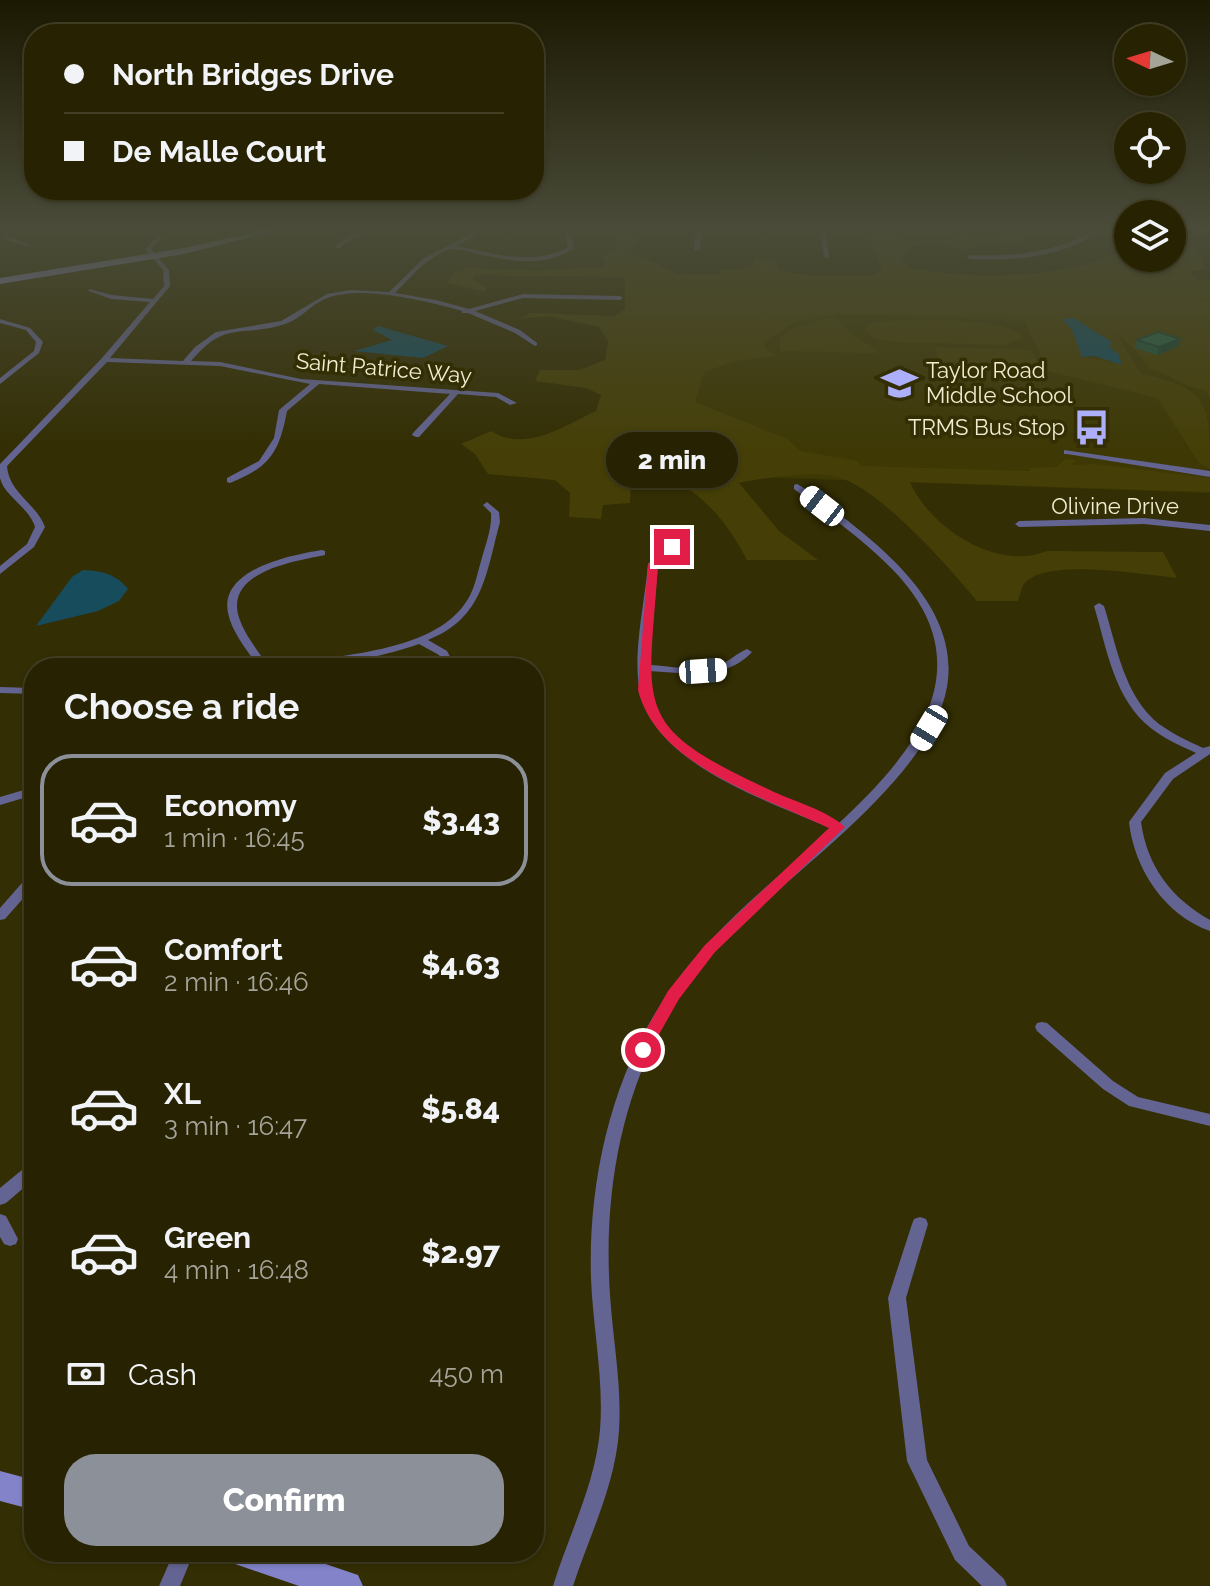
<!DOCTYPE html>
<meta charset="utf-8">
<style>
:root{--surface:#262202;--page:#2e2a0c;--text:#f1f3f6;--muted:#a4a499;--line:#423f24;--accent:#8c9099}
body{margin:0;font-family:Raleway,sans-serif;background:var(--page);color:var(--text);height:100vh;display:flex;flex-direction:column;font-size:30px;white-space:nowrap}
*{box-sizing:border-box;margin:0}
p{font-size:26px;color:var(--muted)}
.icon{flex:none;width:44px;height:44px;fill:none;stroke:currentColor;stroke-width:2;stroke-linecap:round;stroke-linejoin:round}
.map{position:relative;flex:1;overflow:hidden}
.side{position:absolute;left:24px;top:658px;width:520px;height:904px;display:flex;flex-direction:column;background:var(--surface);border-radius:32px;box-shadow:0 2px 6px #0004,0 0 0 2px var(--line)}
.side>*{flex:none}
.guide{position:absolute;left:24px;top:24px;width:520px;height:176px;border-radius:32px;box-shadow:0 2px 6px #0004,0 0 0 2px var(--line);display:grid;align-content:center;height:176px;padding:0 40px;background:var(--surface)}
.needle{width:52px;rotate:274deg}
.buttons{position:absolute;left:1114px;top:24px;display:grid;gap:16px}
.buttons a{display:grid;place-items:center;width:72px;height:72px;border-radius:50%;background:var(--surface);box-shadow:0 2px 6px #0004,0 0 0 2px var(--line);font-size:40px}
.end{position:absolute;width:36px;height:36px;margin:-18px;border:10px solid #e11d48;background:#fff;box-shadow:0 0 0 4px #fff}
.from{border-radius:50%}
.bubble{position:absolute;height:56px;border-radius:28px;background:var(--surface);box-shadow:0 2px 6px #0004,0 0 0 2px var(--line);font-size:26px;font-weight:800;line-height:56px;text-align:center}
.car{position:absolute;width:24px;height:48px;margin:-24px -12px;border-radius:10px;box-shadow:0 0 6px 2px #0007;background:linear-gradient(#fff 24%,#345 0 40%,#fff 0 76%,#345 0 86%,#fff 0)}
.guide b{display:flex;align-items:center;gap:28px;height:76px;font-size:30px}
.guide b+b{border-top:2px solid var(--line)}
.guide i{width:20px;height:20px;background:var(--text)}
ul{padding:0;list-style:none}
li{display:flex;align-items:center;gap:24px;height:132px;margin:0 16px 12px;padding:0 24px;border:4px solid transparent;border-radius:32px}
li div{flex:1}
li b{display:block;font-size:30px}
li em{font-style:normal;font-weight:800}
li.current{border-color:var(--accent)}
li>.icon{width:72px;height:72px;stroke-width:1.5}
h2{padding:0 40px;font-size:36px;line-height:96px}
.pay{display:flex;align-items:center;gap:20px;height:88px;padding:0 40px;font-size:30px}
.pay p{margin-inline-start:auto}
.primary-button{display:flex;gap:16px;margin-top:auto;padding:16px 40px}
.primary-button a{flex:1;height:92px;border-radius:32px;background:var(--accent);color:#fff;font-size:32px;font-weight:800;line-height:92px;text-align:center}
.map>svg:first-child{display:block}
.built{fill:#3d3804}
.green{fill:#453f07;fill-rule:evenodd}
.water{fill:#174c5d}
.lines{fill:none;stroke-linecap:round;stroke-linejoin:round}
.minor{fill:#636491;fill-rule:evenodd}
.secondary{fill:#8283c9;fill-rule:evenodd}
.wall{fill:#21533e}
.shaded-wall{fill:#1b4332}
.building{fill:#266048;stroke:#1b4332;stroke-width:2}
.route{fill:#e11d48}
.labels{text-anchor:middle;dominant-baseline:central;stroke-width:7;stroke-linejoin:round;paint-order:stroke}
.far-street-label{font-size:22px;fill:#f0edd1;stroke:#332e03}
.far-poi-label{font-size:22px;fill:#f0edd1;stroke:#332e03;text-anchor:start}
</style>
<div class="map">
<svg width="1210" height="1586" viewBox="0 0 1210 1586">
<rect width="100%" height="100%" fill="#332e03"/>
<polygon class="built" points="685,276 1210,287 1210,493 669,474"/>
<g class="green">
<path d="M618 227H635L634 234 639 242 629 250 677 274 719 275 723 270 750 269 755 259H775L779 270C811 278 843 277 876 275L883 269 871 241 872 227H894L898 232 913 230 896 237 903 241 955 240 957 232C981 244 998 234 1023 233L1025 243C1003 240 987 239 967 250L938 243 908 246 902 259 907 267C967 281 1076 280 1128 247V258H1172V229L1198 233 1186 241 1198 251 1206 269 1190 271 1196 279 1210 281V300L1141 299 1210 301V398L1205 390C1186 389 1169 373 1150 369 1140 353 1128 343 1116 333L1141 374C1210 388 1210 404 1210 469L1199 463 1157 398 1048 371 1024 320 839 314 794 323 764 343 766 349 779 356 736 361 704 372 695 402 787 439 801 451 858 461 861 466 1030 471V468L1056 467 1065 459 1076 460 1071 465 1096 464 1210 478V492L910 482C929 527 997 572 1047 551L1163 552 1177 578C1145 575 1045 557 1024 584 1021 588 1020 596 1018 601H977C949 567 879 488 838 477 815 470 763 478 739 483L779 531 818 560H747C731 529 704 491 669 480 658 476 642 480 631 480L630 503 603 505 601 519 569 517 570 493 555 480 488 474 475 454 461 444 491 431C525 453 564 426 596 411L601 395 586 388 535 381 540 370H579L605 360 608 342 599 327 548 316 520 319 530 313 614 316 625 309V277L476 275 472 278 487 288 485 292 448 283 453 273 469 268 533 271 606 267 602 256 616 250 615 232ZM1075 318 1111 341 1109 347 1115 350 1122 364 1083 357 1072 330 1063 319Z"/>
<polygon points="834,317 857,338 878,350 874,353 780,351 780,337 790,329"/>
<path d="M885 321C914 321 1006 315 1023 337L1005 345 894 342 876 339 864 331 869 324Z"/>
<polygon points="935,347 1032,350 1039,365 939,362"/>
</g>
<g class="water">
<polygon points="1074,318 1112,342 1109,347 1118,353 1122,365 1095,356 1082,357 1072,330 1062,319"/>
<polygon points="378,326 448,346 423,358 354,351 392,340 373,330"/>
<path d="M83 570C102 571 116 574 128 589L119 601 98 611 36 626 72 577Z"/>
</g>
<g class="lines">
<g class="minor">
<polygon points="1,227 7,227 9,237 29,245 29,247 4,239"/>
<path d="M143 227H149L162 238 151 249 169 270 170 286 110 358 183 361 195 347 216 332 281 321 327 294 350 290 389 292 424 258 469 235 471 227H477L474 237 456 246C493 253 533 267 568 247L564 227H570L574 248C546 268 510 261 478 254 469 252 457 247 448 250 426 258 411 277 395 293L436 300 469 309 523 294 620 296 623 298 620 300 523 298 475 311 520 330 537 343V345L535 346 515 333 468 313H462V311C426 301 362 285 327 298 311 304 301 319 285 324 242 338 226 319 191 361L220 362 301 379 498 393 517 403 510 405 496 397 458 394 419 437H416L412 435 413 433 450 394 319 384 287 411C279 453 270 467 230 483L227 482V478L259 461 274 438 279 410 310 384 220 366 107 362 7 466C9 493 36 503 45 527L34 547 0 574V566L27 544 35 527C29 507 4 496 0 478 0 474 0 469 0 464L102 358 150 302 111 299 89 291V289L112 295 153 299 164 286 163 270 145 249 156 238Z"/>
<polygon points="264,227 272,227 269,229"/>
<polygon points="376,227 384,227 353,238 339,248 334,247 349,236"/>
<polygon points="696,227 702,227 700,249 697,251 694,249"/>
<polygon points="819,227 825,227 829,258 824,257"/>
<path d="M1099 227H1106C1067 257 1017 261 970 259L967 257 970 255C1017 257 1059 252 1099 227Z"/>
<polygon points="1178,227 1210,229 1210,233 1181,229"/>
<polygon points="0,319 30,328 43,342 39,353 0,384 0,378 34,351 36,342 26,330 0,323"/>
<polygon points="1064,450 1210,471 1210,477 1067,454 1064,454"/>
<path d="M797 484C812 492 826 504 839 514 891 554 960 612 947 687 931 777 796 868 733 932 704 961 678 995 660 1031 617 1112 604 1205 610 1295 613 1340 622 1386 619 1431 615 1486 590 1534 573 1586H553C569 1534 595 1485 600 1430 604 1379 593 1329 591 1279 588 1181 611 1078 666 996 710 930 773 882 832 829 770 801 656 766 640 692 632 656 645 601 648 564L669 545 672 544 677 547 658 565 649 665C671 666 697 672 719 665 730 661 737 653 747 649L752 652C725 681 685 673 649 671 649 686 652 700 659 714 683 763 789 801 839 823 917 751 985 665 893 570 863 539 828 515 794 489V485Z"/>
<path d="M487 502 499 512 500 522C486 573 484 618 428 640L447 651 456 668H446L439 655 419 644C377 659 321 668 276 668L281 665C335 655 433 653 466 602 474 591 477 575 481 561 485 546 492 529 491 513L483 505Z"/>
<polygon points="1144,518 1210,525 1210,531 1144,524 1019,527 1015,524 1019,521"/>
<path d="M322 550 325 551V555C296 561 228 571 238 614 243 634 259 651 269 668H259C248 651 232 633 228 613 219 569 291 555 322 550Z"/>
<path d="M1099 603 1104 606C1117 647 1124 696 1159 724 1173 734 1188 741 1203 748L1210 746V754L1173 779 1141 822C1147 866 1171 898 1210 920V931C1164 915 1134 868 1129 822L1165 773 1196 753C1181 746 1165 739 1152 729 1114 700 1107 649 1094 606Z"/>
<polygon points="0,687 34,688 34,694 0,693"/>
<polygon points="34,787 34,795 0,805 0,797"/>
<polygon points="34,874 34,886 5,919 0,920 0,908 29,875"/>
<polygon points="1042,1022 1047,1023 1113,1081 1138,1097 1210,1114 1210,1126 1129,1106 1103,1089 1037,1031 1035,1027 1037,1023"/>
<polygon points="34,1163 34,1179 6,1203 0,1205 0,1188 28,1165"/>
<polygon points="0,1214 6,1216 18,1239 16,1244 10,1246 4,1244 0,1237"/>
<polygon points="920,1217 926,1219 928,1224 906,1298 927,1460 969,1546 1004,1579 1007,1586 982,1586 955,1560 907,1461 888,1298 912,1224 914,1219"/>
<polygon points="174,1552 194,1552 180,1586 159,1586"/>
</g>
<g class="secondary">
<polygon points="277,227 291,227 184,254 0,284 0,278 184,248"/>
<polygon points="0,1471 34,1480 34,1510 0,1501"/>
<polygon points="228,1552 290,1552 358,1575 363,1586 299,1586 232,1563"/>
</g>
</g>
<polygon class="wall" points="1180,339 1179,346 1157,355 1135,348 1137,340"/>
<polygon class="shaded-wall" points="1180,339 1179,346 1157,355 1159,347"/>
<polygon class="building" points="1158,332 1180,339 1159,347 1137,340"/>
<linearGradient id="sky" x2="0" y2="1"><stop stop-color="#1c1902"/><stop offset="0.51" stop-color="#4a4c39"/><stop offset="1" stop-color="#4a4c39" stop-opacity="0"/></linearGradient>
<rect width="1210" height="449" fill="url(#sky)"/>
<path class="route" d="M672 544 677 547 658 565C648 713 630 725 774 792 796 802 828 811 845 827L715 952 679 999 648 1054 643 1056 635 1050 637 1046 668 991 705 945 829 828C765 797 657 766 638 690L648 564Z"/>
<defs>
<symbol id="school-bare" viewBox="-9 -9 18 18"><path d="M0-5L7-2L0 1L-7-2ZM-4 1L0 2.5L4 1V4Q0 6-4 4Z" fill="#adaffb" stroke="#332e03" stroke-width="2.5" paint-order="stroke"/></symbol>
<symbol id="bus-bare" viewBox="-9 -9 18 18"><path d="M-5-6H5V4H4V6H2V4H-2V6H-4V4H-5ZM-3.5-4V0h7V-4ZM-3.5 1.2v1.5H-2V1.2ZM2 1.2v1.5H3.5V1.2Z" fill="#adaffb" stroke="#332e03" stroke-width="2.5" paint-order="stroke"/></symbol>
</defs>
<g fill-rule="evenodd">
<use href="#school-bare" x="874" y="358" width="51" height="51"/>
<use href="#bus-bare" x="1066" y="402" width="51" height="51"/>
</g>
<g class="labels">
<g class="far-street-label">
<text transform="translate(384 368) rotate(5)">Saint Patrice Way</text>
<text x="1115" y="506">Olivine Drive</text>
</g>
<g class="far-poi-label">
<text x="926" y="370">Taylor Road<tspan x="926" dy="25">Middle School</tspan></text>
<text x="1065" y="427" text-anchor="end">TRMS Bus Stop</text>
</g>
</g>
</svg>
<div class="buttons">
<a><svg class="needle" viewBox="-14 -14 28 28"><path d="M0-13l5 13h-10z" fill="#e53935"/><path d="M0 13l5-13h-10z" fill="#a4a499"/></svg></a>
<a><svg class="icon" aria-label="locate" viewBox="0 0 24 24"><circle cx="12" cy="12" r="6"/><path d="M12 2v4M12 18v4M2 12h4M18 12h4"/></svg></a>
<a><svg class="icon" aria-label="layers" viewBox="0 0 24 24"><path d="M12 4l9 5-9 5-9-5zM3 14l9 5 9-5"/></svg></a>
</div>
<i class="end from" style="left:643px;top:1050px"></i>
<i class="end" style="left:672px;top:547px"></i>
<div class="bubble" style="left:606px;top:432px;width:132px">2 min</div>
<i class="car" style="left:822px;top:506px;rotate:308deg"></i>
<i class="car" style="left:703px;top:671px;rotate:86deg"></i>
<i class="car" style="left:929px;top:728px;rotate:211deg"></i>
<div class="guide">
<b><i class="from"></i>North Bridges Drive</b>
<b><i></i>De Malle Court</b>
</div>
<section class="side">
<h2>Choose a ride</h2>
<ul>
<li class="current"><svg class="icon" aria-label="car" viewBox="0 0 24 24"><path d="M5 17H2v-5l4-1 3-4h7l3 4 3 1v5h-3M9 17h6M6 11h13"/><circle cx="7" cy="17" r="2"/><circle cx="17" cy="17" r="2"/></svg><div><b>Economy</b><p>1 min · 16:45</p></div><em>$3.43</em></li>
<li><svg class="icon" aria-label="car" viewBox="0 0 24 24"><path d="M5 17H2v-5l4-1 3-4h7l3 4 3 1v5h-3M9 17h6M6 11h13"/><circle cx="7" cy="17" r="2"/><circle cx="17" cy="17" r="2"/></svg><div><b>Comfort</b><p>2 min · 16:46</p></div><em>$4.63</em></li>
<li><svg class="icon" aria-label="car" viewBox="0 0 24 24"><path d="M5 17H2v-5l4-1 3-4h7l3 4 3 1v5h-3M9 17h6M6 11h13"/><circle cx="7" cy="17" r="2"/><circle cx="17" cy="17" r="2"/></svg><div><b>XL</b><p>3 min · 16:47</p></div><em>$5.84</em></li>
<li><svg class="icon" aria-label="car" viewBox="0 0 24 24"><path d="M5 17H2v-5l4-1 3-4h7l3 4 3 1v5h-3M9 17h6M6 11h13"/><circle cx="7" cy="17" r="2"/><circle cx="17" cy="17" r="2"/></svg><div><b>Green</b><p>4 min · 16:48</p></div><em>$2.97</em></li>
</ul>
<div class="pay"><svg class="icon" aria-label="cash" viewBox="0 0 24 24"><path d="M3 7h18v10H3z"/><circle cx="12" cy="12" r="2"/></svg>Cash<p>450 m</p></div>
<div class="primary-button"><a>Confirm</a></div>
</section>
</div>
